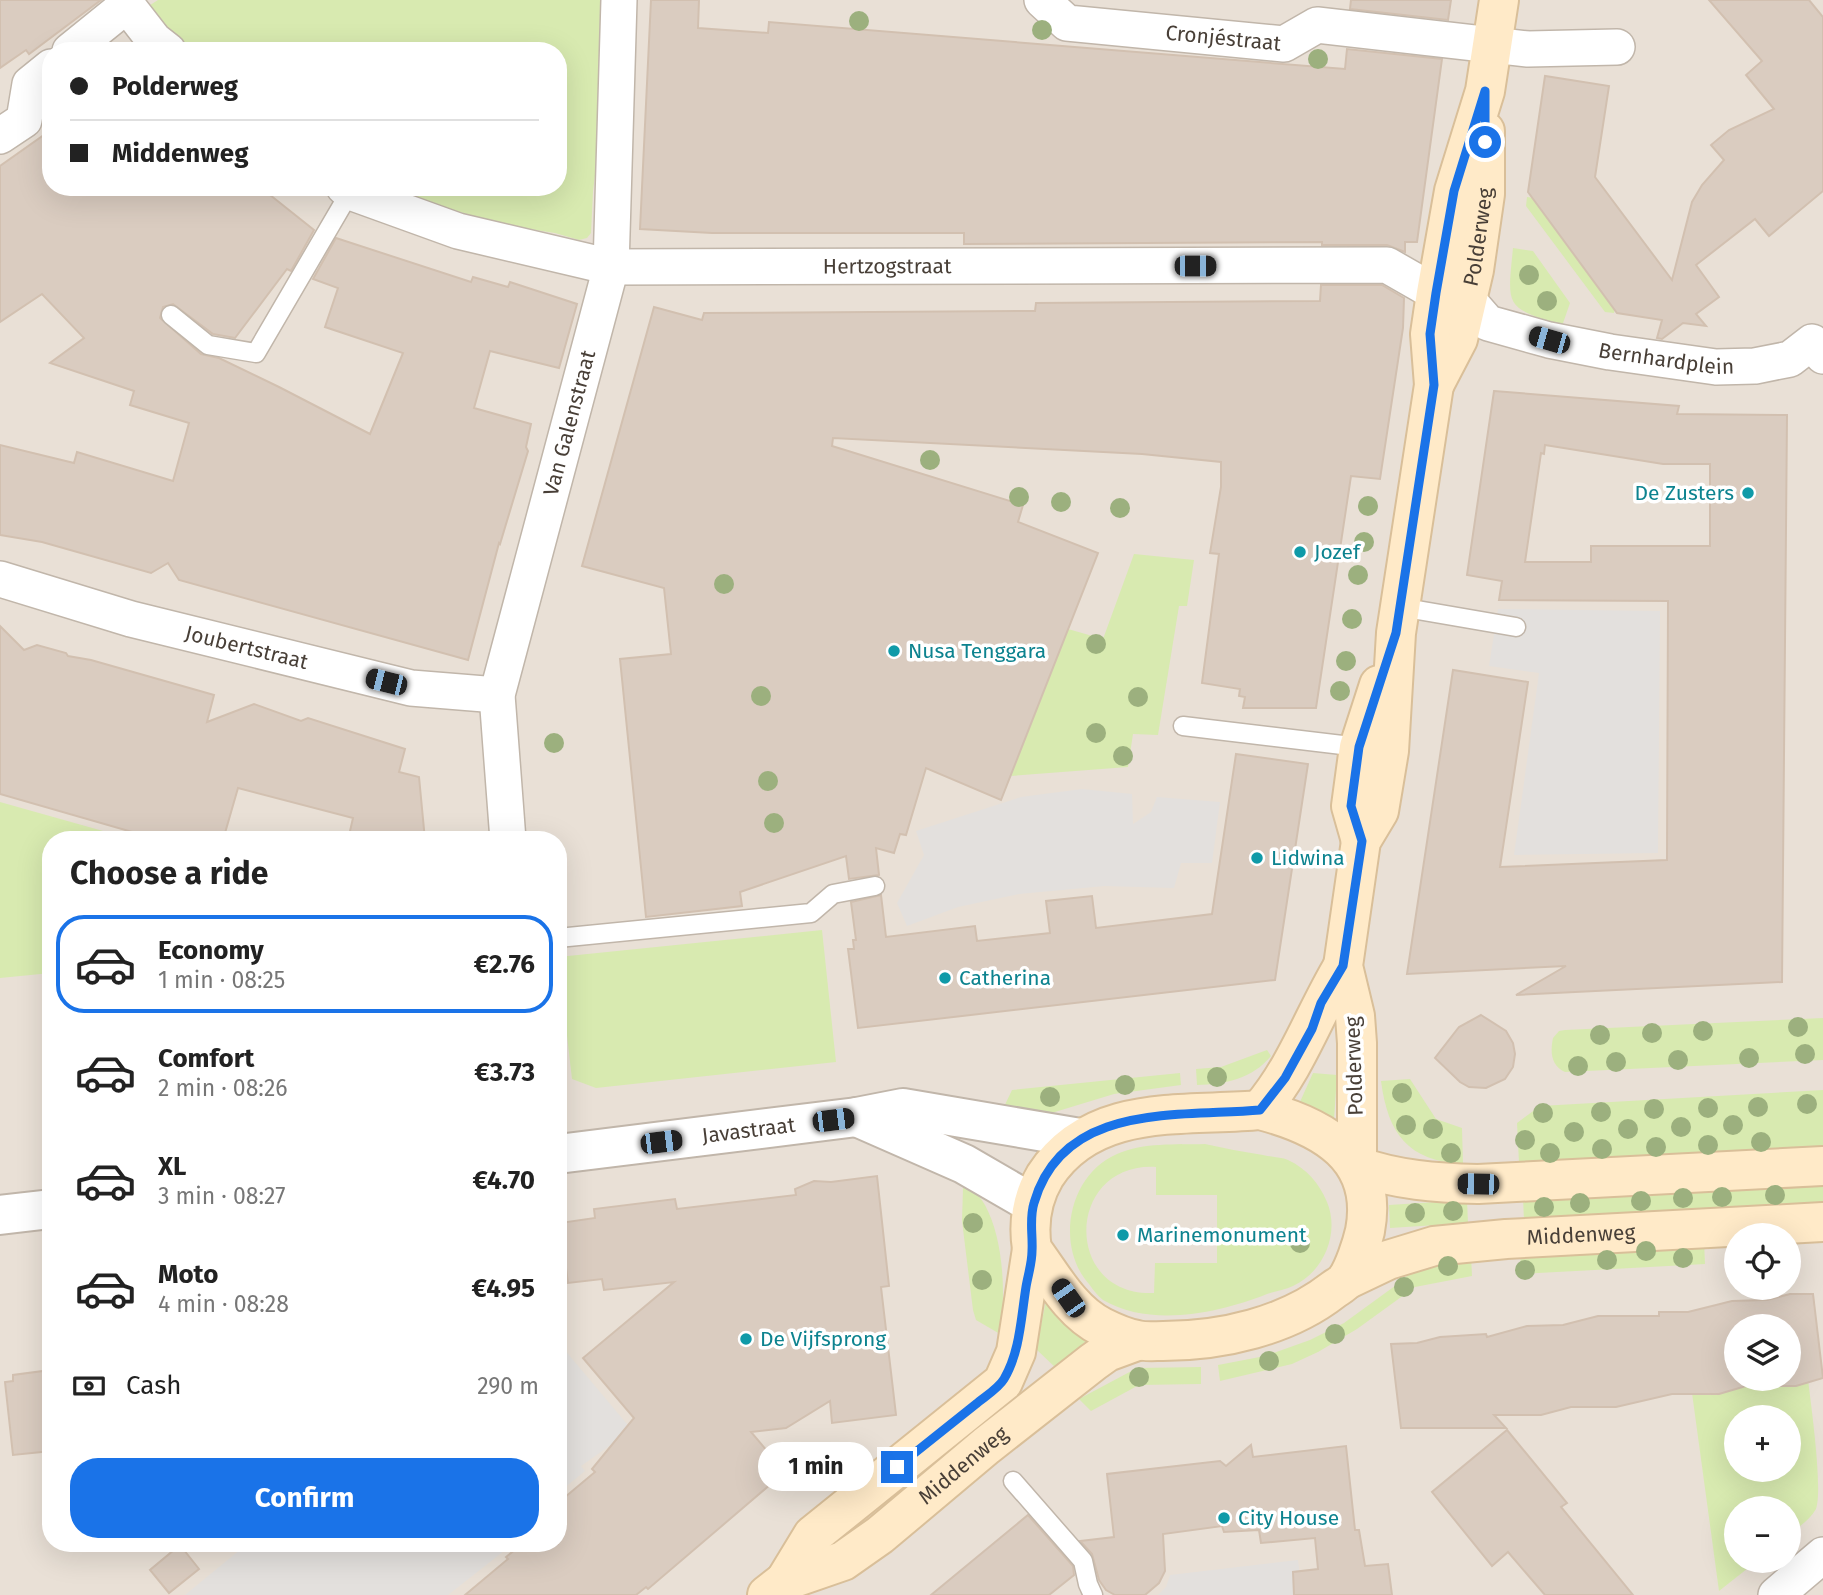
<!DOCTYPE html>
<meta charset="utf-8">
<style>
:root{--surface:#fff;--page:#f2f2f2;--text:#222;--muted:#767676;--line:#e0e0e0;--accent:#1a73e8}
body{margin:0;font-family:"Fira Sans",sans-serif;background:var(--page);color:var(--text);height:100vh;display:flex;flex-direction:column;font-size:26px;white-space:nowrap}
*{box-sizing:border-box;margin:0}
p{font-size:23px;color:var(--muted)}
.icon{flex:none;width:38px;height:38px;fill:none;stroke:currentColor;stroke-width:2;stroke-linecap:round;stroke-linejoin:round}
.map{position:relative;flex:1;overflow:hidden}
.side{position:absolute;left:42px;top:831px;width:525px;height:721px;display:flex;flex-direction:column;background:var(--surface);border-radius:28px;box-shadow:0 7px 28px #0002}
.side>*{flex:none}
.top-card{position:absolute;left:42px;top:42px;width:525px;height:154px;border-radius:28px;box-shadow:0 7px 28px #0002;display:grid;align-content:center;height:154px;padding:0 28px;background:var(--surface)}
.buttons{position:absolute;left:1724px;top:1223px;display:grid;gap:14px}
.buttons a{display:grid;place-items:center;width:77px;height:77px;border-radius:50%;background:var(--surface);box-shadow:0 7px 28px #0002;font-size:35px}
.end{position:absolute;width:32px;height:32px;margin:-16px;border:9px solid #1a73e8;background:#fff;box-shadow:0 0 0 4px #fff}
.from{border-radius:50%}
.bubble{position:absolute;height:49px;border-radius:24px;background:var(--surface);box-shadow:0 7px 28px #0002;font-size:23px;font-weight:700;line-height:49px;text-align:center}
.car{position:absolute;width:21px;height:42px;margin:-21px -10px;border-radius:9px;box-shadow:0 0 5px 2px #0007;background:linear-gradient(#222 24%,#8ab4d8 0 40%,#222 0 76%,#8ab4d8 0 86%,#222 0)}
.top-card b{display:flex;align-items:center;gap:24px;height:66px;font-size:26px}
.top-card b+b{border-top:2px solid var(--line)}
.top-card i{width:18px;height:18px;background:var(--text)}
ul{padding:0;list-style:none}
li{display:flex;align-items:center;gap:21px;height:98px;margin:0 14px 10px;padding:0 14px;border:4px solid transparent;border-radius:28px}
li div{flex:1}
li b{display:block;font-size:26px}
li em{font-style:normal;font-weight:700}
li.selected{border-color:var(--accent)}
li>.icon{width:63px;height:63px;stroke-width:1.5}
h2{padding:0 28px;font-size:32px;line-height:84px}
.pay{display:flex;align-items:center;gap:18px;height:77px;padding:0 28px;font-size:26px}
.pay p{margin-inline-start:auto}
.button{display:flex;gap:14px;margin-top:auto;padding:14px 28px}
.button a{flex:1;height:80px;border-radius:28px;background:var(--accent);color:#fff;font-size:28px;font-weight:700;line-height:80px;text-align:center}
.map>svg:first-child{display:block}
.residential{fill:#e9e0d6;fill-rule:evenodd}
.green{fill:#d8eab0;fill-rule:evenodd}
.parking{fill:#e3e0dd}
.building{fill:#daccc0;stroke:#d2c0b0;stroke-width:2;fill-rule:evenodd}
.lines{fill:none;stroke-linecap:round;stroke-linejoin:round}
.service-casing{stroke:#c1b6aa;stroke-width:21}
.minor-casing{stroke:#c1b6aa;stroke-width:38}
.tertiary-casing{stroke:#c1b6aa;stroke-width:42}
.secondary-casing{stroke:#d9bf99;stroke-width:42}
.service{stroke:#fff;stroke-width:18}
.minor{stroke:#fff;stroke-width:35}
.tertiary{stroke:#fff;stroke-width:38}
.secondary{stroke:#ffeac8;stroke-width:38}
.tree{fill:#9cb07e}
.route{stroke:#1a73e8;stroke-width:9}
.culture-dot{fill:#0f9aa8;stroke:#fff;stroke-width:2.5}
.labels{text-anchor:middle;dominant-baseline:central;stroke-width:7;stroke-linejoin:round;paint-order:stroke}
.street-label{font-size:21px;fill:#483f37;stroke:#fff}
.culture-label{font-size:21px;fill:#0d838f;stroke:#fff;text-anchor:start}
</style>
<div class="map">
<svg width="1823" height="1595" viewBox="0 0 1823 1595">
<rect width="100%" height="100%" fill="#f5efe8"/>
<path class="residential" d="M0 0H1823V1595H0ZM51 51H558V187H51ZM51 840H558V1544H51ZM1736 1236H1788V1288H1736ZM1736 1326H1788V1379H1736ZM1736 1418H1788V1470H1736ZM1736 1508H1788V1561H1736Z"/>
<g class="green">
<polygon points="158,0 615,0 615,20 593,191 591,233 587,238 579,240 555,233 503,225 421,200 387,187 558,187 558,51 188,51 147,7"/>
<polygon points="1527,197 1541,199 1540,208 1606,298 1616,300 1614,313 1605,312 1526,206"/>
<path d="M1513 248 1533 251 1570 303 1562 326C1505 306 1507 309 1513 248Z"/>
<polygon points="1134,554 1194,560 1187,606 1179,606 1158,735 1133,734 1128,767 1011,776 1068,629 1103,639"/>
<polygon points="0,802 135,840 51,840 51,973 0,978"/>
<polygon points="822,930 836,1062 596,1088 572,1079 558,957"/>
<path d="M1823 1018V1060L1565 1072C1551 1066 1550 1052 1553 1038L1559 1031 1565 1030Z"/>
<path d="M1267 1050 1271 1056C1252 1079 1226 1084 1197 1085L1196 1069 1221 1067Z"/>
<polygon points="1180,1073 1181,1085 1114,1094 1045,1115 1001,1113 1012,1090"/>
<polygon points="1313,1073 1337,1075 1334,1120 1299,1104"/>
<path d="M1410 1079 1436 1119 1462 1128 1463 1164C1408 1161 1388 1134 1381 1081Z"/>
<polygon points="1823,1090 1823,1147 1519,1163 1517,1123 1540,1106"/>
<path d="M1205 1144C1224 1148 1243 1152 1263 1155 1271 1157 1281 1157 1288 1160 1307 1169 1319 1183 1327 1202 1340 1233 1324 1272 1293 1286 1285 1290 1275 1291 1267 1294 1219 1313 1151 1328 1103 1300 1098 1296 1093 1290 1089 1284 1055 1246 1068 1175 1117 1154 1144 1142 1175 1145 1205 1144ZM1156 1167V1195H1217V1263H1155L1154 1293C1062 1297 1065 1162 1156 1167Z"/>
<polygon points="1823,1182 1823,1207 1524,1222 1523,1197"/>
<path d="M969 1184C974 1191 981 1198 985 1205 1004 1240 1006 1296 1000 1334L976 1320 973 1310 962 1221 963 1188Z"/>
<polygon points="1467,1200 1468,1223 1390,1228 1389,1205"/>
<polygon points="1704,1241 1705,1264 1521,1274 1520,1250"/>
<polygon points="1471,1255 1472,1276 1415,1287 1357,1329 1318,1352 1292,1364 1220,1381 1218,1365 1265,1356 1310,1340 1344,1323 1399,1283 1425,1260"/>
<polygon points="1047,1296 1089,1338 1057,1369 1036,1349"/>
<polygon points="1201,1367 1201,1384 1139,1385 1091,1411 1079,1399 1137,1368"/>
<path d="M1808 1379C1811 1405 1823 1489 1816 1509 1810 1520 1798 1527 1789 1535L1788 1508H1736V1561H1757L1719 1591 1692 1393ZM1736 1418H1788V1470H1736Z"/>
</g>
<g class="parking">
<polygon points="1498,609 1660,611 1658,853 1514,855 1539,673 1489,666"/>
<polygon points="1082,789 1132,794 1133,824 1151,812 1157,797 1220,802 1212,863 1181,863 1174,888 1105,886 1019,894 958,907 907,926 897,903 924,855 916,831 1021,797"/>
<polygon points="558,1342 632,1430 581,1466 585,1471 558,1493"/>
<polygon points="247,1544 513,1544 448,1595 185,1595"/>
<polygon points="1298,1560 1302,1591 1305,1595 1158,1595 1166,1587 1170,1575"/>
</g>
<g class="building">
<polygon points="0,0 101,0 29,54 26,50 0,68"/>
<polygon points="651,0 699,0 698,28 768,33 769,22 1345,69 1347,49 1442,59 1417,242 1405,242 1405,252 1387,245 1322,245 1322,242 964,244 964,233 712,233 640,229"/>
<polygon points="1351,0 1451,0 1448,20 1350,9"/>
<polygon points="1709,0 1809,0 1823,17 1823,191 1769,236 1755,219 1696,265 1719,297 1696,314 1706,326 1683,323 1662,339 1657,338 1662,320 1617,313 1528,192 1545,76 1609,86 1595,177 1672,280 1692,202 1702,185 1724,160 1711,145 1729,130 1774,109 1746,75 1762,61"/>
<polygon points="51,130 51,187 260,187 314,230 291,271 287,269 235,338 213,334 173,304 163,307 160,318 201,354 219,358 279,387 370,434 403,353 325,327 338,288 313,279 336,238 471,282 473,277 508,287 510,282 577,304 559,368 490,351 474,408 531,424 526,447 528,451 500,544 499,543 468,660 179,580 168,563 151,573 42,542 0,535 0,445 74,463 77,452 173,481 189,423 130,405 134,391 50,363 84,338 42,294 0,322 0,166"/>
<polygon points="1321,285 1382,285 1404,298 1403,328 1380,479 1351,476 1316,708 1243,708 1245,697 1239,696 1240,689 1202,683 1219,554 1210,553 1221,487 1221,462 1142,454 833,438 832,446 1023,505 1018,522 1098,553 1001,800 926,768 906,835 900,834 894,853 876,848 879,875 849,879 846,856 740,892 742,906 646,917 620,659 671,654 664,588 582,566 654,307 702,320 704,313 1035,311 1036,303 1320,301"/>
<path d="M1494 391 1679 406 1677 414 1787 415 1782 982 1516 995 1566 966 1407 974 1453 670 1528 682 1500 867 1667 860 1668 601 1499 600 1502 581 1467 575ZM1545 445 1663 464H1710V546H1591V562H1525L1541 453 1544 454Z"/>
<polygon points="0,626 24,650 37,645 66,653 68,656 91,660 214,695 207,722 254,704 301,721 308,718 405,749 399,772 419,777 425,840 348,840 353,818 238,788 223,840 160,840 0,794"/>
<polygon points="1236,754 1308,764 1275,980 858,1028 848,949 854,949 853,940 856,940 851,902 881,895 886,937 975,926 977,941 1050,933 1046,901 1092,896 1096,928 1212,914"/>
<polygon points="1481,1015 1506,1031 1513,1043 1515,1054 1513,1067 1505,1079 1486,1088 1469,1087 1460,1082 1435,1058 1459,1027"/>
<polygon points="877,1176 889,1286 881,1287 896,1415 832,1423 830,1401 786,1428 751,1432 785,1472 648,1589 646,1587 636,1595 465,1595 508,1559 506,1557 522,1544 558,1544 558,1503 595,1472 592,1469 634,1418 583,1358 674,1282 604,1290 602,1279 568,1283 560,1223 595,1218 594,1209 675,1199 677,1209 796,1195 795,1189 814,1181 831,1182"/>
<path d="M1790 1294H1813L1823 1378 1796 1386H1746L1719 1394H1672L1616 1407H1571L1541 1415H1494L1506 1428H1401L1391 1344 1417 1343 1440 1337 1486 1334 1487 1337 1527 1326 1563 1325 1598 1316H1659V1312H1688L1732 1301 1767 1300ZM1736 1326H1788V1379H1736Z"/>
<polygon points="51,1370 51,1451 13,1455 5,1382 13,1381 13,1375"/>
<polygon points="1507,1430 1567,1503 1561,1507 1633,1595 1545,1595 1508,1552 1492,1566 1432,1492"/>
<polygon points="1251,1445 1253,1457 1346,1446 1355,1530 1359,1530 1365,1566 1388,1564 1392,1595 1294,1595 1293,1572 1318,1569 1315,1538 1261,1543 1259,1530 1224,1532 1222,1526 1163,1534 1165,1571 1159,1583 1145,1595 1115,1595 1106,1590 1099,1580 1092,1554 1080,1541 1114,1537 1107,1474 1220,1461 1226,1466"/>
<polygon points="1028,1515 1073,1566 1074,1575 1049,1595 931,1595"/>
<polygon points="180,1545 199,1569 169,1593 150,1570"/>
</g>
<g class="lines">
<defs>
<g id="service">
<polyline points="171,315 208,345 256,353 350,192"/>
<polyline points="1400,607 1516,627"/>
<polyline points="1183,726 1359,747"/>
<polyline points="558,938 811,913 833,894 875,886"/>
<polyline points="1013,1481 1083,1561 1088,1584 1093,1595"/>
</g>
<g id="minor">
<polyline points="123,0 154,40 168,51"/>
<path id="s1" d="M1042 0 1067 23 1284 44 1317 25 1528 49 1617 47"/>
<polyline points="70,51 127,5"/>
<polyline points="0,136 24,120 30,84 51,67"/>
<path id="s2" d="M344 187 350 192 458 231 611 267 1387 265 1436 293 1467 299 1488 323 1549 340 1610 352 1716 367 1755 366 1790 359 1812 342 1823 356"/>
<path id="s3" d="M0 579 131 619 411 688 497 695"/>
<path id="s4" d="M508 840 497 695 611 267 619 0"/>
<polyline points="1776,1595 1823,1555"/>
</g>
<g id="tertiary">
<polyline points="857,1117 964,1164 1033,1204"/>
<path id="s5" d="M558 1154 857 1117 903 1108 1080 1138"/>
<polyline points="0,1215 51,1209"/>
</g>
<g id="secondary">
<path id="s6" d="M1434 385 1458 339 1474 270 1485 194V131"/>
<polyline points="1361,841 1351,806 1359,747 1379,685"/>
<path d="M1260 1110C1322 1126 1379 1157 1365 1231 1362 1244 1354 1269 1346 1280 1343 1284 1337 1287 1333 1290 1287 1326 1222 1341 1163 1341 1155 1341 1145 1342 1137 1340 1126 1338 1112 1332 1102 1327 1071 1312 1052 1276 1032 1249 1028 1224 1032 1198 1045 1176 1093 1102 1184 1117 1260 1110Z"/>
<path d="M1260 1110C1297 1067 1314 1014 1343 966"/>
<polyline points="1357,1166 1357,1043 1355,1016 1343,966 1361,841 1379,811 1389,751 1396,633 1434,385 1430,334 1436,293 1454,191 1485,91 1499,0"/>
<path d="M1357 1166C1397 1180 1436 1183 1478 1184L1823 1166"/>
<path id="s7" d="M1346 1280 1388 1260 1434 1246 1506 1239 1823 1222"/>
<polyline points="785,1581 813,1535 1003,1382 1016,1352 1032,1249"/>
<path id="s8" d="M767 1595 785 1581 843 1561 880 1535 986 1446 1093 1362 1107 1352 1137 1341"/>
</g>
</defs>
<use href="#service" class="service-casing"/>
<use href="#minor" class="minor-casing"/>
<use href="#tertiary" class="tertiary-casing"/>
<use href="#secondary" class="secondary-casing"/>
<use href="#service" class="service"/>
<use href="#minor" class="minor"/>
<use href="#tertiary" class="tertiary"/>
<use href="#secondary" class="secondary"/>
</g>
<g class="tree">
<circle cx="859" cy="21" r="10"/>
<circle cx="1042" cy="30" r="10"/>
<circle cx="1318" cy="59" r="10"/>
<circle cx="1529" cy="275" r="10"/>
<circle cx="1547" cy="301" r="10"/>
<circle cx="930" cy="460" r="10"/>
<circle cx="1019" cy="497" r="10"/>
<circle cx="1061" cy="502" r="10"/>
<circle cx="1368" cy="506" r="10"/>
<circle cx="1120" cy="508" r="10"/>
<circle cx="1364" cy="542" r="10"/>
<circle cx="1358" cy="575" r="10"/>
<circle cx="724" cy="584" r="10"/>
<circle cx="1352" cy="619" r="10"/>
<circle cx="1096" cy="644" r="10"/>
<circle cx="1346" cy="661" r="10"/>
<circle cx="1340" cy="691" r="10"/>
<circle cx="761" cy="696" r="10"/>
<circle cx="1138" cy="697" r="10"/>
<circle cx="1096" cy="733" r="10"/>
<circle cx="554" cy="743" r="10"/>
<circle cx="1123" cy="756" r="10"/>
<circle cx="768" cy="781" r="10"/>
<circle cx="774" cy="823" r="10"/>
<circle cx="1798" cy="1027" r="10"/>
<circle cx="1703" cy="1031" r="10"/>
<circle cx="1652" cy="1033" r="10"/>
<circle cx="1600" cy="1035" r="10"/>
<circle cx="1805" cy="1054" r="10"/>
<circle cx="1749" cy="1058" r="10"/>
<circle cx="1678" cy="1060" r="10"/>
<circle cx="1616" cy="1062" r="10"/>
<circle cx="1578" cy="1066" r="10"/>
<circle cx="1217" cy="1077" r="10"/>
<circle cx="1125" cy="1085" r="10"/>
<circle cx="1402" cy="1093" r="10"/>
<circle cx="1050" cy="1097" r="10"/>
<circle cx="1807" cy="1104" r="10"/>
<circle cx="1758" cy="1107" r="10"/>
<circle cx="1708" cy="1108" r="10"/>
<circle cx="1654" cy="1109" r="10"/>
<circle cx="1601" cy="1112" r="10"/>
<circle cx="1543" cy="1113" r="10"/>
<circle cx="1406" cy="1125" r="10"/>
<circle cx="1733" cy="1125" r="10"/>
<circle cx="1681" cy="1127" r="10"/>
<circle cx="1433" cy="1129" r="10"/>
<circle cx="1628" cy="1129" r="10"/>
<circle cx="1574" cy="1132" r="10"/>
<circle cx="1525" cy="1140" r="10"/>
<circle cx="1761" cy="1142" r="10"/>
<circle cx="1708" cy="1145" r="10"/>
<circle cx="1656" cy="1147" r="10"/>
<circle cx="1602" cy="1149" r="10"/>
<circle cx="1451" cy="1153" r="10"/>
<circle cx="1550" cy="1153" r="10"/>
<circle cx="1775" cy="1195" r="10"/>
<circle cx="1722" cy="1197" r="10"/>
<circle cx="1683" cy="1198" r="10"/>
<circle cx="1641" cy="1201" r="10"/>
<circle cx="1580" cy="1203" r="10"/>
<circle cx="1544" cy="1207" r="10"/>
<circle cx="1453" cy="1211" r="10"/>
<circle cx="1415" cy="1213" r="10"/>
<circle cx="973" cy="1223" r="10"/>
<circle cx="1300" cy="1243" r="10"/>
<circle cx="1646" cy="1251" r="10"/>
<circle cx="1683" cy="1258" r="10"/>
<circle cx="1607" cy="1260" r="10"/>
<circle cx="1448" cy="1266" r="10"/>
<circle cx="1525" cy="1270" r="10"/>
<circle cx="982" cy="1280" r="10"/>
<circle cx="1404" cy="1287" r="10"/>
<circle cx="1335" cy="1334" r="10"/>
<circle cx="1269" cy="1361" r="10"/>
<circle cx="1139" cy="1377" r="10"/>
</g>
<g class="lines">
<path class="route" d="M897 1467C923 1446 950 1425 976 1404 984 1397 998 1389 1004 1379 1020 1352 1021 1318 1026 1287 1028 1275 1032 1263 1032 1251 1033 1235 1029 1219 1034 1203 1063 1102 1179 1117 1260 1110L1285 1078 1312 1029 1321 1003 1343 966 1362 841 1351 806 1359 747 1396 633 1434 385 1430 334 1436 293 1454 191 1485 91V142"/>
</g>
<g class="culture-dot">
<circle cx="1748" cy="493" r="7"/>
<circle cx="1300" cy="552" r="7"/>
<circle cx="894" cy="651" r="7"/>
<circle cx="1257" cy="858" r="7"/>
<circle cx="945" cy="978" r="7"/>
<circle cx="1123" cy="1235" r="7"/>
<circle cx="746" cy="1339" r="7"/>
<circle cx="1224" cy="1518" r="7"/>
</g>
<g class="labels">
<g class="street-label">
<text stroke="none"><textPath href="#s1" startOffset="191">Cronjéstraat</textPath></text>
<text stroke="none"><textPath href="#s6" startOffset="156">Polderweg</textPath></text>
<text stroke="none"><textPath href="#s2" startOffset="556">Hertzogstraat</textPath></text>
<text stroke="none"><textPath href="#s2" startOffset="1358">Bernhardplein</textPath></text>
<text stroke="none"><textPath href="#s4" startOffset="427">Van Galenstraat</textPath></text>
<text stroke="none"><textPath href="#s3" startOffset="256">Joubertstraat</textPath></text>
<text transform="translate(1354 1066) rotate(-92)">Polderweg</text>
<text stroke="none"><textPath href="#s5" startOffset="192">Javastraat</textPath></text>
<text stroke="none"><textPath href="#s7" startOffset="242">Middenweg</textPath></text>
<text stroke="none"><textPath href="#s8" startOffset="238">Middenweg</textPath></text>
</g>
<g class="culture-label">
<text x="1734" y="493" text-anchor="end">De Zusters</text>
<text x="1314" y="552">Jozef</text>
<text x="908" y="651">Nusa Tenggara</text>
<text x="1271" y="858">Lidwina</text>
<text x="959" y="978">Catherina</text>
<text x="1137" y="1235">Marinemonument</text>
<text x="760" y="1339">De Vijfsprong</text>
<text x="1238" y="1518">City House</text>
</g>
</g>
</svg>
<div class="buttons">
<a><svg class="icon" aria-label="locate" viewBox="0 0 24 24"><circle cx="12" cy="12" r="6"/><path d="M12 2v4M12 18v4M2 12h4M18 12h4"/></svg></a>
<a><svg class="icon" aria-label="layers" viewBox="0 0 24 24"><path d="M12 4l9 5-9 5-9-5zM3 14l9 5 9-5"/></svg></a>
<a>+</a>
<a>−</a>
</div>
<i class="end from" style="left:1485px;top:142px"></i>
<i class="end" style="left:897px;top:1467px"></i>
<div class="bubble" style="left:758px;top:1442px;width:116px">1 min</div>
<i class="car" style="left:1195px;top:266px;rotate:90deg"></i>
<i class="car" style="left:1549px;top:340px;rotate:286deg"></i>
<i class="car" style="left:386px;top:682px;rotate:284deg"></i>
<i class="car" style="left:833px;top:1120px;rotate:83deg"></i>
<i class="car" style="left:661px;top:1142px;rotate:83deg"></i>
<i class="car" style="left:1478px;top:1184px;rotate:271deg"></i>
<i class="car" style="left:1068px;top:1298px;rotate:325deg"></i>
<div class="top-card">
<b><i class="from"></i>Polderweg</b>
<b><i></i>Middenweg</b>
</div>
<section class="side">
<h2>Choose a ride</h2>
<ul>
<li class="selected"><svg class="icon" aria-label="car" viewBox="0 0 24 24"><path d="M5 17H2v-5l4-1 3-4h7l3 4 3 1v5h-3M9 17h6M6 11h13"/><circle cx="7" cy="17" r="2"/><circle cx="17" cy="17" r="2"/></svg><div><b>Economy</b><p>1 min · 08:25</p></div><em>€2.76</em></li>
<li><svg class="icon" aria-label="car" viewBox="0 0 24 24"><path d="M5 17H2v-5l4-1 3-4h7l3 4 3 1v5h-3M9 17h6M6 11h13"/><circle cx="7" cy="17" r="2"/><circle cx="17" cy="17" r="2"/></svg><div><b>Comfort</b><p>2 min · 08:26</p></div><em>€3.73</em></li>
<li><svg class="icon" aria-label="car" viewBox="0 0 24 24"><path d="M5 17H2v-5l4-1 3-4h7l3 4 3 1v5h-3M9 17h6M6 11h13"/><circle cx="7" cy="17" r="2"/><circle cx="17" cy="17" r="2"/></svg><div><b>XL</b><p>3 min · 08:27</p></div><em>€4.70</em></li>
<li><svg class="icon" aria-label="car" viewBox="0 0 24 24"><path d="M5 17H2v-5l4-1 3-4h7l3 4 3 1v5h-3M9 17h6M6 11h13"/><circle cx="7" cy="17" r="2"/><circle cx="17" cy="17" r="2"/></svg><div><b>Moto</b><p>4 min · 08:28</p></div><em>€4.95</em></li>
</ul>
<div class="pay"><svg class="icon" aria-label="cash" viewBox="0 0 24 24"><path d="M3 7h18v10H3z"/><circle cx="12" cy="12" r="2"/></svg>Cash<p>290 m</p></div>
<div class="button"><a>Confirm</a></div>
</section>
</div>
